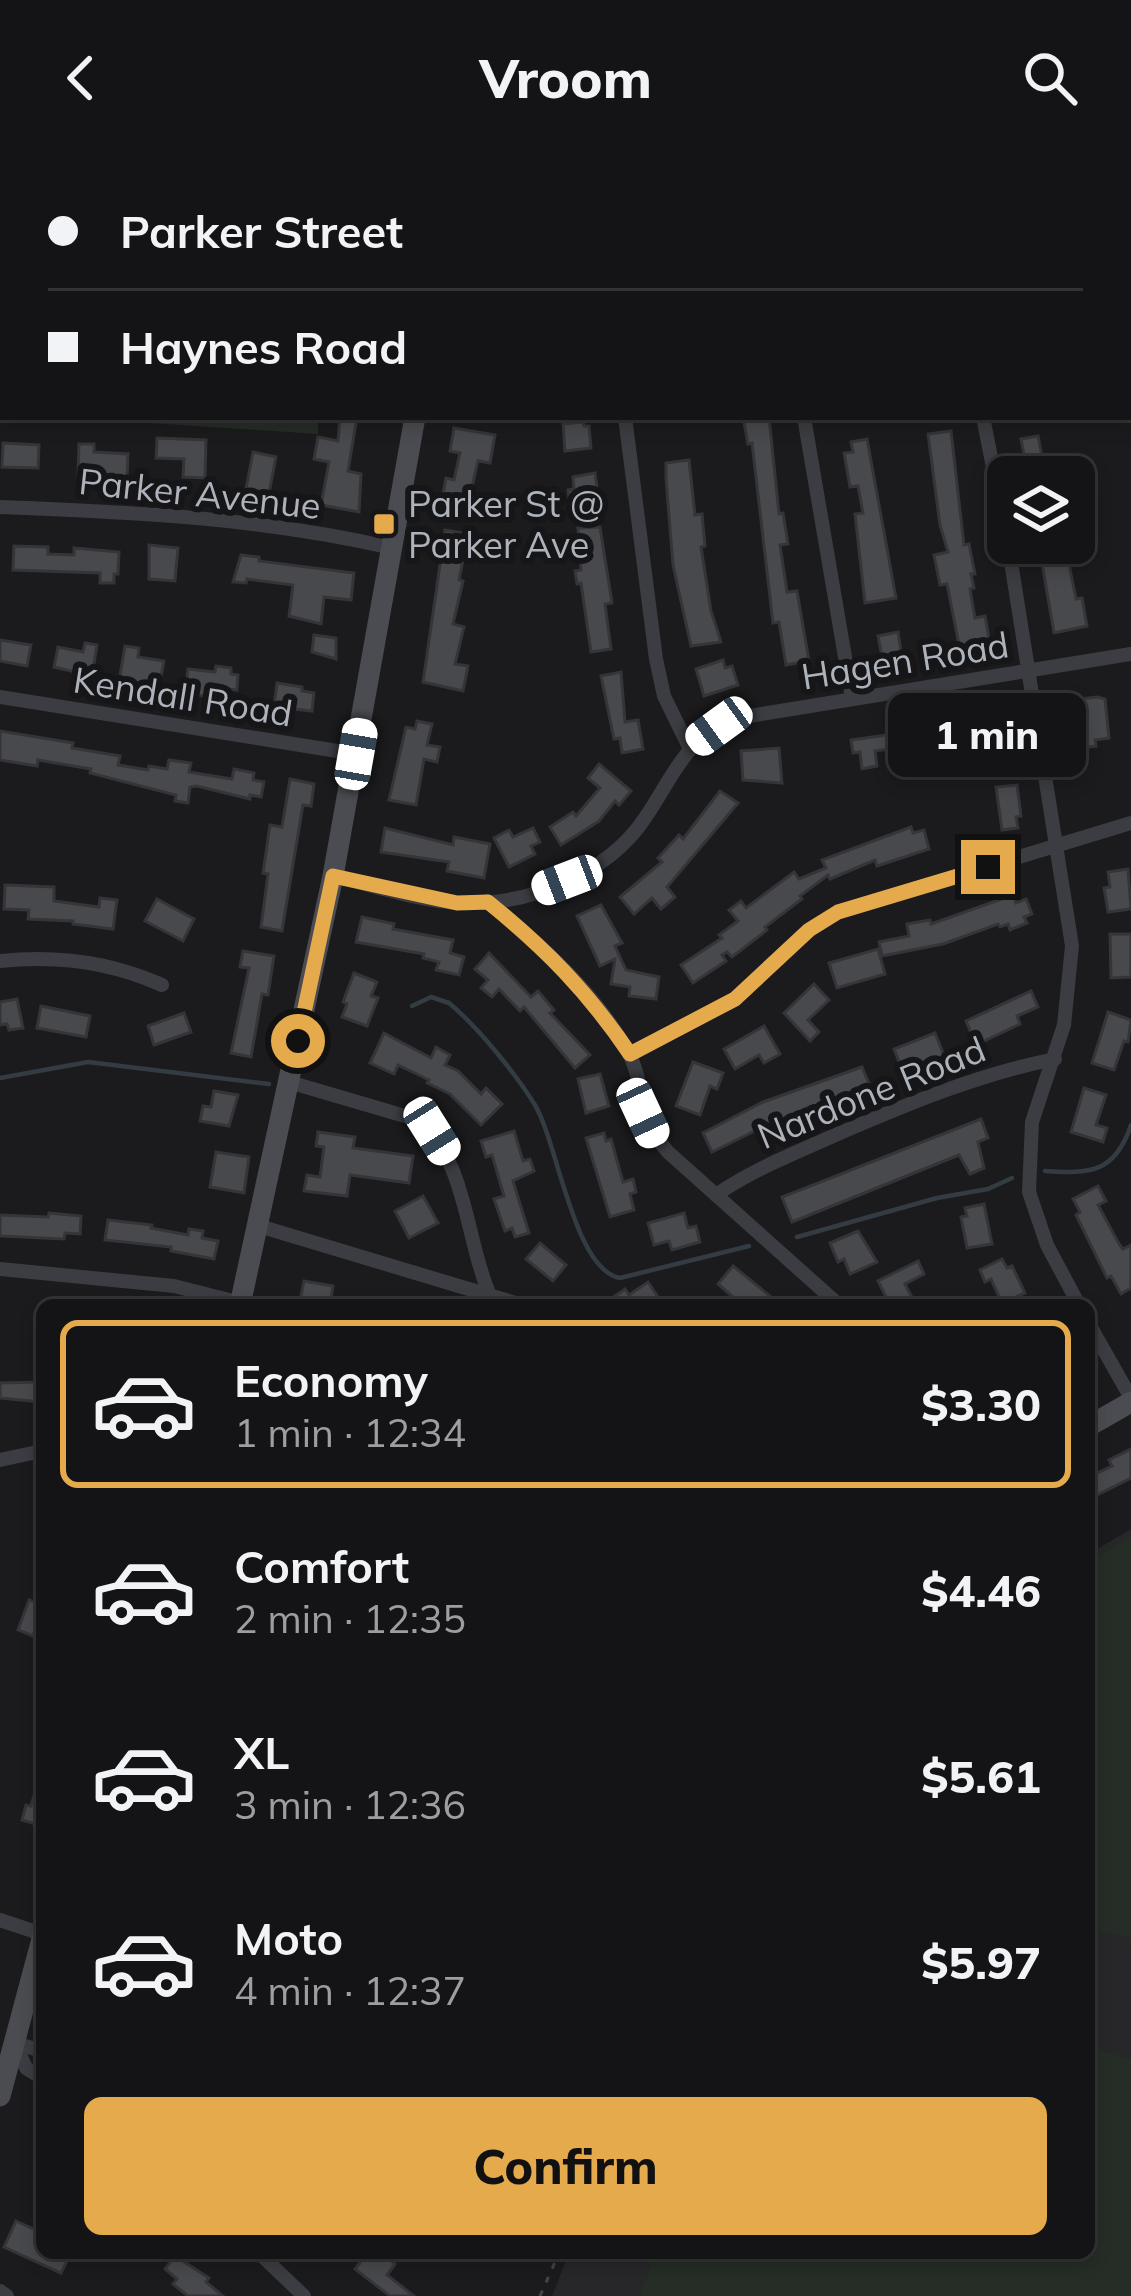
<!DOCTYPE html>
<meta charset="utf-8">
<style>
:root{--surface:#141416;--page:#1d1d1f;--text:#f1f3f6;--muted:#9d9ea1;--line:#333335;--accent:#e5aa4b}
body{margin:0;font-family:Mulish,sans-serif;background:var(--page);color:var(--text);height:100vh;display:flex;flex-direction:column;font-size:45px;white-space:nowrap}
*{box-sizing:border-box;margin:0}
p{font-size:39px;color:var(--muted)}
.icon{flex:none;width:66px;height:66px;fill:none;stroke:currentColor;stroke-width:2;stroke-linecap:round;stroke-linejoin:round}
.map{position:relative;flex:1;overflow:hidden}
.sheet{position:absolute;left:36px;top:1143px;width:1059px;height:960px;display:flex;flex-direction:column;background:var(--surface);border-radius:18px;box-shadow:0 6px 18px #0003,0 0 0 3px var(--line)}
.sheet>*{flex:none}
.banner{position:absolute;left:0px;top:0px;width:1131px;height:264px;box-shadow:0 6px 18px #0003,0 0 0 3px var(--line);display:grid;align-content:center;height:264px;padding:0 48px;background:var(--surface)}
.tools{position:absolute;left:987px;top:300px;display:grid;gap:24px}
.tools a{display:grid;place-items:center;width:108px;height:108px;border-radius:18px;background:var(--surface);box-shadow:0 6px 18px #0003,0 0 0 3px var(--line);font-size:60px}
.end{position:absolute;width:54px;height:54px;margin:-27px;border:15px solid #e5aa4b;background:#111;box-shadow:0 0 0 6px #111}
.from{border-radius:50%}
.bubble{position:absolute;height:84px;border-radius:18px;background:var(--surface);box-shadow:0 6px 18px #0003,0 0 0 3px var(--line);font-size:39px;font-weight:800;line-height:84px;text-align:center}
.car{position:absolute;width:36px;height:72px;margin:-36px -18px;border-radius:15px;box-shadow:0 0 9px 3px #0007;background:linear-gradient(#fff 24%,#345 0 40%,#fff 0 76%,#345 0 86%,#fff 0)}
.banner b{display:flex;align-items:center;gap:42px;height:114px;font-size:45px}
.banner b+b{border-top:3px solid var(--line)}
.banner i{width:30px;height:30px;background:var(--text)}
ul{padding:21px 0 0;list-style:none}
li{display:flex;align-items:center;gap:36px;height:168px;margin:0 24px 18px;padding:0 24px;border:6px solid transparent;border-radius:18px}
li div{flex:1}
li b{display:block;font-size:45px}
li em{font-style:normal;font-weight:800}
li.current{border-color:var(--accent)}
li>.icon{width:108px;height:108px;stroke-width:1.5}
.primary-button{display:flex;gap:24px;margin-top:auto;padding:24px 48px}
.primary-button a{flex:1;height:138px;border-radius:18px;background:var(--accent);color:#111;font-size:48px;font-weight:800;line-height:138px;text-align:center}
header{display:flex;justify-content:space-between;align-items:center;height:156px;padding:0 48px;background:var(--surface);font-size:54px;font-weight:800}
.map>svg:first-child{display:block}
.built{fill:#27272a}
.green{fill:#252d26}
.lines{fill:none;stroke-linecap:round;stroke-linejoin:round}
.stream{stroke:#333c42;stroke-width:4.5}
.building{fill:#48494d;stroke:#353539;stroke-width:3}
.path{stroke:#424449;stroke-width:3;stroke-dasharray:6 9;stroke-linecap:butt}
.street{stroke:#3c3d42;stroke-width:14}
.secondary{stroke:#4a4c51;stroke-width:21}
.highway{stroke:#686c72;stroke-width:27}
.route{stroke:#e5aa4b;stroke-width:15}
.poi-dot{fill:#e5aa4b;stroke:#161618;stroke-width:4.5}
.labels{text-anchor:middle;dominant-baseline:central;stroke-width:12;stroke-linejoin:round;paint-order:stroke}
.street-label{font-size:36px;fill:#aeb3bb;stroke:#161618}
.poi-label{font-size:36px;fill:#aeb3bb;stroke:#161618;text-anchor:start}
</style>
<header><svg class="icon" aria-label="back" viewBox="0 0 24 24"><path d="M15 5l-7 7 7 7"/></svg>Vroom<svg class="icon" aria-label="search" viewBox="0 0 24 24"><circle cx="10" cy="10" r="6"/><path d="M15 15l6 6"/></svg></header>
<div class="map">
<svg width="1131" height="2140" viewBox="0 0 1131 2140">
<rect width="100%" height="100%" fill="#1b1b1d"/>
<polygon class="built" points="1131,1373 1131,2140 552,2140 569,2097 1089,2097 1089,1398"/>
<g class="green">
<polygon points="135,261 318,261 318,278 135,266"/>
<polygon points="1131,1380 1131,1782 1089,1773 1089,1407"/>
<polygon points="1089,1886 1105,1896 1131,1903 1131,2140 640,2140 656,2097 1089,2097"/>
</g>
<g class="lines">
<g class="stream">
<polyline points="1128,237 1131,245"/>
<path d="M412 850 431 841 449 847C478 871 515 917 535 949 558 988 574 1114 620 1122L749 1090"/>
<polyline points="0,922 88,906 269,928"/>
<path d="M1045 1015C1090 1018 1115 1017 1131 969"/>
<polyline points="797,1081 937,1042 988,1033 1012,1022"/>
</g>
</g>
<g class="building">
<polygon points="340,261 357,261 348,315 361,318 359,356 321,349 329,306 314,303 318,281 338,285"/>
<polygon points="743,261 769,261 779,358 783,357 788,388 780,389 787,436 797,435 809,505 786,509 779,466 773,467 752,287 748,288"/>
<polygon points="583,266 584,270 589,270 591,292 565,295 563,268"/>
<polygon points="454,272 495,279 490,307 478,305 471,335 476,336 473,350 442,343 446,322 454,324 460,297 450,295"/>
<polygon points="951,275 964,389 969,388 975,418 971,418 974,432 970,433 975,462 985,460 990,488 960,494 947,428 940,429 934,399 948,396 940,369 928,278"/>
<polygon points="1038,280 1043,306 1026,309 1021,283"/>
<polygon points="157,282 206,284 205,322 183,321 184,303 156,302"/>
<polygon points="867,283 896,442 865,447 855,358 863,357 858,330 850,331 844,297 853,296 851,286"/>
<polygon points="3,287 39,289 38,312 2,311"/>
<polygon points="79,288 94,288 94,296 128,298 127,322 78,320"/>
<polygon points="253,296 276,301 269,337 246,333"/>
<polygon points="689,304 695,359 702,358 705,390 701,391 711,455 721,486 691,490 673,409 666,323 666,307"/>
<polygon points="595,317 599,346 570,350 568,334 574,333 573,321"/>
<polygon points="600,371 612,447 605,448 611,493 591,496 581,427 577,428 575,415 581,414 578,372"/>
<polygon points="445,374 468,378 466,386 477,388 475,401 464,399 459,424 463,425 453,468 464,471 455,508 468,510 463,535 423,526"/>
<polygon points="1049,387 1083,387 1085,400 1068,403 1076,443 1082,442 1087,470 1054,477 1041,401 1051,399"/>
<polygon points="149,389 178,392 175,425 149,423"/>
<polygon points="14,390 48,391 48,398 74,399 74,392 119,396 118,418 114,418 114,427 100,427 100,417 13,414"/>
<polygon points="241,399 259,401 259,405 354,417 351,444 324,441 321,468 289,460 293,429 247,423 246,427 233,426"/>
<polygon points="898,476 902,502 883,506 878,480"/>
<polygon points="314,479 336,482 336,503 312,496"/>
<polygon points="0,484 31,489 27,510 0,505"/>
<polygon points="85,487 97,489 92,520 54,511 58,491 83,496"/>
<polygon points="125,490 139,492 138,501 164,505 159,532 119,525"/>
<polygon points="723,504 725,512 732,510 738,529 704,540 696,513"/>
<polygon points="216,510 231,512 231,518 238,519 237,534 227,533 226,540 214,541 185,538 188,513 215,516"/>
<polygon points="621,516 625,566 638,564 643,593 622,597 620,582 614,583 601,520"/>
<polygon points="277,527 302,531 302,535 314,537 312,555 274,551"/>
<polygon points="1097,541 1105,543 1109,582 1095,584 1096,590 1082,592 1081,586 1075,587 1072,560 1082,558 1080,543"/>
<polygon points="982,560 984,569 998,567 1000,582 964,587 966,598 914,610 912,596 919,595 916,574"/>
<polygon points="417,565 432,568 427,589 440,591 437,606 424,603 416,649 389,644 406,571 415,573"/>
<polygon points="0,575 73,587 72,592 120,600 118,609 148,614 149,610 167,613 169,604 191,607 189,616 232,623 234,613 254,617 253,624 264,626 261,641 250,639 250,643 197,630 190,631 188,647 175,645 176,639 90,617 91,613 38,604 37,610 0,604"/>
<polygon points="887,579 889,593 875,595 877,610 862,613 860,596 853,597 851,584"/>
<polygon points="779,592 782,627 743,624 741,595"/>
<polygon points="599,608 631,635 619,649 615,645 599,665 561,689 550,671 573,656 576,660 600,632 588,622"/>
<polygon points="290,623 314,628 311,650 303,649 282,775 261,771 268,718 263,717 270,669 282,671"/>
<polygon points="1017,629 1021,660 1016,661 1018,672 1002,674 996,631"/>
<polygon points="720,635 738,647 667,731 675,741 661,753 652,742 634,758 620,741 662,706 658,702 679,679 683,683"/>
<polygon points="911,671 913,677 924,674 929,693 877,710 875,704 830,723 828,719 800,740 802,743 765,771 767,774 732,801 727,796 722,799 726,805 693,827 681,809 722,782 719,779 738,765 729,754 741,745 746,752 794,716 799,723 826,712 822,704"/>
<polygon points="385,672 453,689 454,681 490,688 484,722 447,715 449,706 381,696"/>
<polygon points="533,672 540,686 531,690 535,698 509,711 494,682 509,674 513,681"/>
<polygon points="1128,713 1131,753 1108,756 1104,732 1110,731 1108,716"/>
<polygon points="5,729 54,731 54,745 99,751 100,742 117,744 113,773 73,768 73,765 28,763 29,754 4,753"/>
<polygon points="1013,739 1016,747 1026,743 1032,758 1024,761 1027,767 1010,774 1008,768 1000,771 998,768 943,788 882,800 879,786 909,780 907,768 930,764 931,768"/>
<polygon points="157,743 194,763 183,785 145,765"/>
<polygon points="601,749 622,787 615,790 626,814 659,821 656,843 629,840 630,831 611,828 615,803 600,810 577,760"/>
<polygon points="362,761 394,768 393,773 453,784 450,797 464,801 459,819 436,814 439,806 423,802 424,798 356,786"/>
<polygon points="1110,778 1131,778 1131,821 1111,822"/>
<polygon points="878,793 885,818 837,832 829,807"/>
<polygon points="243,795 274,800 268,839 262,838 251,901 231,897 249,812 240,811"/>
<polygon points="489,797 531,841 538,835 554,854 550,857 590,899 575,912 524,851 520,855 499,833 492,841 481,832 488,824 475,813"/>
<polygon points="354,817 377,826 371,840 378,842 367,870 342,861 347,848 343,846"/>
<polygon points="814,828 829,844 808,864 819,876 810,885 784,857"/>
<polygon points="1031,835 1038,851 1017,860 1020,868 976,889 966,865"/>
<polygon points="17,843 23,872 9,874 7,868 0,869 0,846"/>
<polygon points="41,850 90,860 86,881 37,872"/>
<polygon points="1108,856 1131,864 1128,886 1124,885 1114,914 1092,907"/>
<polygon points="184,857 191,876 154,889 148,870"/>
<polygon points="764,870 780,898 764,907 759,899 735,913 724,893"/>
<polygon points="384,877 431,902 436,891 450,899 445,909 458,915 481,938 486,932 502,948 481,969 450,938 427,927 429,924 398,909 394,918 370,907"/>
<polygon points="935,877 945,902 904,918 894,893"/>
<polygon points="693,906 723,917 717,933 710,930 700,959 676,950"/>
<polygon points="862,911 871,932 771,967 712,996 703,977 763,946"/>
<polygon points="600,918 609,950 586,957 578,923"/>
<polygon points="1084,932 1106,939 1096,969 1107,972 1103,986 1071,976"/>
<polygon points="214,935 238,939 229,970 200,965 203,950 211,951"/>
<polygon points="981,963 988,982 978,986 984,1012 970,1018 959,999 792,1066 782,1041"/>
<polygon points="514,975 523,1005 530,1003 534,1015 513,1025 529,1077 515,1081 512,1072 505,1075 494,1043 504,1040 492,999 486,1001 481,985"/>
<polygon points="318,976 355,981 353,992 413,1000 409,1027 350,1019 347,1040 304,1035 307,1019 320,1021 324,991 316,990"/>
<polygon points="604,977 606,985 611,983 623,1026 633,1023 636,1036 630,1038 634,1054 610,1061 586,982"/>
<polygon points="216,996 249,1001 244,1037 210,1031"/>
<polygon points="1098,1030 1106,1045 1098,1049 1119,1088 1123,1093 1131,1089 1131,1132 1121,1138 1111,1120 1107,1122 1076,1059 1080,1056 1073,1043"/>
<polygon points="423,1040 438,1067 409,1082 395,1055"/>
<polygon points="984,1048 992,1088 967,1092 961,1061 967,1060 965,1052"/>
<polygon points="49,1057 81,1060 80,1078 65,1077 64,1083 0,1080 0,1059 48,1061"/>
<polygon points="684,1057 688,1072 696,1070 700,1086 672,1094 669,1085 654,1089 648,1067"/>
<polygon points="108,1064 152,1069 151,1072 188,1079 189,1073 203,1075 202,1082 218,1085 214,1103 171,1095 171,1091 105,1084"/>
<polygon points="858,1075 877,1106 850,1118 844,1103 838,1106 830,1087"/>
<polygon points="540,1087 566,1109 553,1125 526,1103"/>
<polygon points="1002,1103 1007,1112 1012,1110 1025,1137 1002,1147 991,1123 985,1126 980,1114"/>
<polygon points="918,1105 924,1118 905,1128 916,1149 890,1149 878,1125"/>
<polygon points="733,1110 781,1149 742,1149 718,1128"/>
<polygon points="304,1125 333,1130 330,1149 299,1149"/>
<polygon points="648,1126 660,1144 653,1149 602,1149 625,1133 629,1139"/>
<polygon points="42,1226 42,1246 0,1242 0,1227"/>
<polygon points="1131,1293 1131,1322 1089,1343 1089,1321 1112,1310 1109,1304"/>
<polygon points="29,1444 42,1448 33,1480 18,1474"/>
<polygon points="38,1627 42,1627 42,1670 22,1664 26,1649 31,1650"/>
<polygon points="16,2065 42,2077 42,2097 71,2097 61,2117 4,2091"/>
<polygon points="367,2097 381,2103 384,2099 395,2108 387,2119 414,2140 390,2140 355,2113"/>
<polygon points="175,2100 209,2122 206,2126 223,2140 188,2140 173,2128 177,2123 165,2113"/>
</g>
<g class="lines">
<g class="path">
<polyline points="0,161 3,162"/>
<polyline points="540,2140 559,2097"/>
</g>
<g class="street">
<polyline points="930,0 931,3"/>
<polyline points="625,261 656,503 664,540 689,591"/>
<polyline points="804,261 852,542"/>
<polyline points="983,261 1008,387"/>
<path d="M0 351C133 356 262 362 392 392"/>
<polyline points="1008,387 1072,790 1064,869 1032,966 1029,1036 1047,1089 1079,1149"/>
<polyline points="0,541 356,598"/>
<path d="M333 720C373 729 418 745 460 747 528 750 607 719 645 662 676 617 682 585 737 562L1131 498"/>
<path d="M488 745C540 789 593 834 627 894 647 929 634 957 668 996L839 1149"/>
<path d="M0 805C56 799 111 806 162 829"/>
<polyline points="630,899 735,843 809,774 838,756 1131,667"/>
<path d="M289 926 415 963C467 1001 465 1081 489 1137"/>
<path d="M716 1039C752 1014 793 998 833 980 905 949 978 918 1055 903"/>
<polyline points="259,1070 522,1149"/>
<polyline points="0,1113 174,1130 241,1147"/>
<polyline points="1089,1168 1131,1242"/>
<polyline points="0,1304 42,1295"/>
<polyline points="0,1764 42,1778"/>
<polyline points="15,1887 26,1912 42,1922"/>
<polyline points="15,1887 42,1895"/>
<polyline points="259,2097 304,2140"/>
<polyline points="0,2135 7,2140"/>
</g>
<g class="secondary">
<polyline points="460,3 461,0"/>
<polyline points="797,3 845,0"/>
<polyline points="240,1149 333,720 415,261"/>
<polyline points="1089,1270 1131,1246"/>
<polyline points="0,1940 42,1783"/>
</g>
<g class="highway">
<polyline points="373,0 388,3"/>
<polyline points="1007,0 1052,3"/>
<polyline points="1128,9 1131,9"/>
</g>
</g>
<g class="lines">
<path class="route" d="M298 885 333 720 457 747 488 746C546 793 588 836 630 898L735 843 809 774 838 756 988 711"/>
</g>
<rect class="poi-dot" x="372" y="356" width="24" height="24" rx="6"/>
<g class="labels">
<g class="street-label">
<text transform="translate(200 337) rotate(6)">Parker Avenue</text>
<text transform="translate(905 504) rotate(-9)">Hagen Road</text>
<text transform="translate(183 540) rotate(9)">Kendall Road</text>
<text transform="translate(871 936) rotate(-22)">Nardone Road</text>
</g>
<g class="poi-label">
<text x="408" y="347">Parker St @<tspan x="408" dy="41">Parker Ave</tspan></text>
</g>
</g>
</svg>
<div class="tools">
<a><svg class="icon" aria-label="layers" viewBox="0 0 24 24"><path d="M12 4l9 5-9 5-9-5zM3 14l9 5 9-5"/></svg></a>
</div>
<i class="end from" style="left:298px;top:885px"></i>
<i class="end" style="left:988px;top:711px"></i>
<div class="bubble" style="left:888px;top:537px;width:198px">1 min</div>
<i class="car" style="left:719px;top:570px;rotate:234deg"></i>
<i class="car" style="left:356px;top:598px;rotate:10deg"></i>
<i class="car" style="left:567px;top:724px;rotate:249deg"></i>
<i class="car" style="left:643px;top:957px;rotate:155deg"></i>
<i class="car" style="left:432px;top:975px;rotate:148deg"></i>
<div class="banner">
<b><i class="from"></i>Parker Street</b>
<b><i></i>Haynes Road</b>
</div>
<section class="sheet">
<ul>
<li class="current"><svg class="icon" aria-label="car" viewBox="0 0 24 24"><path d="M5 17H2v-5l4-1 3-4h7l3 4 3 1v5h-3M9 17h6M6 11h13"/><circle cx="7" cy="17" r="2"/><circle cx="17" cy="17" r="2"/></svg><div><b>Economy</b><p>1 min · 12:34</p></div><em>$3.30</em></li>
<li><svg class="icon" aria-label="car" viewBox="0 0 24 24"><path d="M5 17H2v-5l4-1 3-4h7l3 4 3 1v5h-3M9 17h6M6 11h13"/><circle cx="7" cy="17" r="2"/><circle cx="17" cy="17" r="2"/></svg><div><b>Comfort</b><p>2 min · 12:35</p></div><em>$4.46</em></li>
<li><svg class="icon" aria-label="car" viewBox="0 0 24 24"><path d="M5 17H2v-5l4-1 3-4h7l3 4 3 1v5h-3M9 17h6M6 11h13"/><circle cx="7" cy="17" r="2"/><circle cx="17" cy="17" r="2"/></svg><div><b>XL</b><p>3 min · 12:36</p></div><em>$5.61</em></li>
<li><svg class="icon" aria-label="car" viewBox="0 0 24 24"><path d="M5 17H2v-5l4-1 3-4h7l3 4 3 1v5h-3M9 17h6M6 11h13"/><circle cx="7" cy="17" r="2"/><circle cx="17" cy="17" r="2"/></svg><div><b>Moto</b><p>4 min · 12:37</p></div><em>$5.97</em></li>
</ul>
<div class="primary-button"><a>Confirm</a></div>
</section>
</div>
